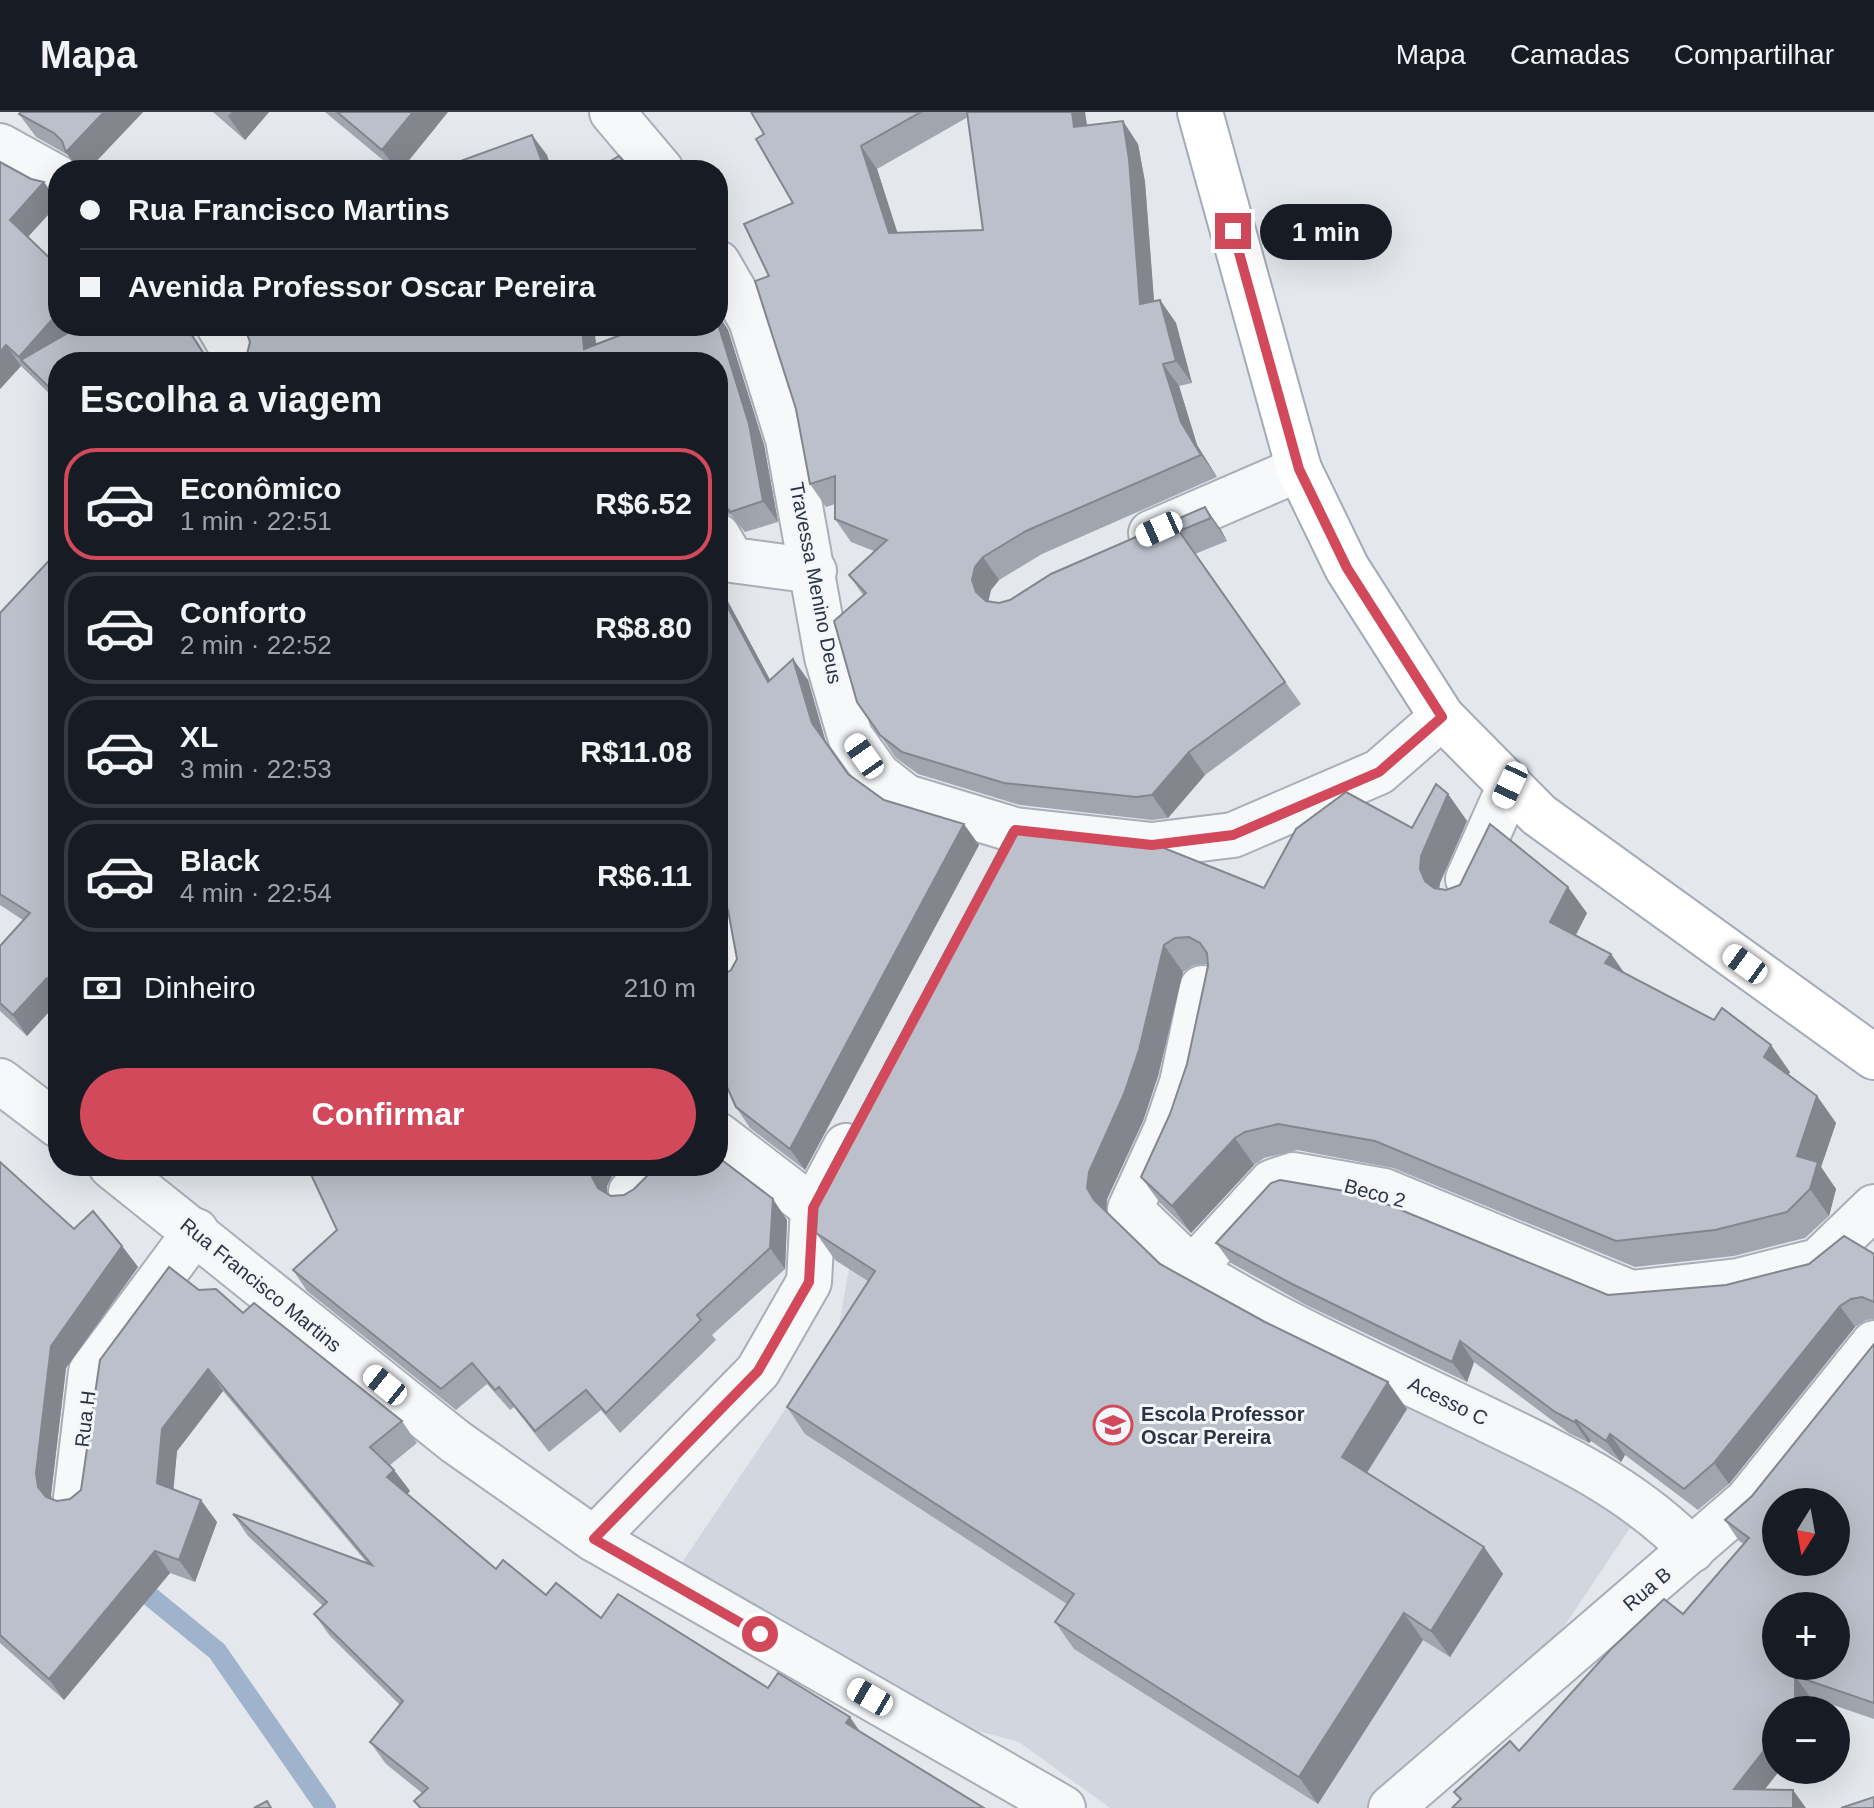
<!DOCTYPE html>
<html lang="pt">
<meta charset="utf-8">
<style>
:root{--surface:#171b24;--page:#242831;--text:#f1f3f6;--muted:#9ea1a6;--line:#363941;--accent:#d1495b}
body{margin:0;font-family:Helvetica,sans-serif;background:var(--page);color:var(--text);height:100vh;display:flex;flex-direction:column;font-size:30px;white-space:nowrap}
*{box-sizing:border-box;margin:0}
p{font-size:26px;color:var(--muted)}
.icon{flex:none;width:44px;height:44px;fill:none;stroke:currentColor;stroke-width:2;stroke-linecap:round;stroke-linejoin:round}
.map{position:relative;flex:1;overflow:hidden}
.side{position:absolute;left:48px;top:240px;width:680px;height:824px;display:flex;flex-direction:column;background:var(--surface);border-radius:32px;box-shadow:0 8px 32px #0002}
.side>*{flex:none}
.top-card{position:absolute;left:48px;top:48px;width:680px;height:176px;border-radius:32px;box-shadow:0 8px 32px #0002;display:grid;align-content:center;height:176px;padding:0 32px;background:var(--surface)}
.needle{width:52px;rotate:191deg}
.controls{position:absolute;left:1762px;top:1376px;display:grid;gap:16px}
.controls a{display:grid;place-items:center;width:88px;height:88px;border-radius:50%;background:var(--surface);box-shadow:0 8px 32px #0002;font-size:40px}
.end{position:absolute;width:36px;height:36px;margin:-18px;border:10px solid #d1495b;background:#fff;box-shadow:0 0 0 4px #fff}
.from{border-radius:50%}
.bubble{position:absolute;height:56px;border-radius:28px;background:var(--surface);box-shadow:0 8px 32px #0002;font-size:26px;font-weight:700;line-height:56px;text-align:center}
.car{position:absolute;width:24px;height:48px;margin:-24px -12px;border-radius:10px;box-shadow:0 0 6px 2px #0007;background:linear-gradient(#fff 24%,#345 0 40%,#fff 0 76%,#345 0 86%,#fff 0)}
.top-card b{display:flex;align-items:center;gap:28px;height:76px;font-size:30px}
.top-card b+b{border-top:2px solid var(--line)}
.top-card i{width:20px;height:20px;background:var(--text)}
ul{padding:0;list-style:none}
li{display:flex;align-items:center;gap:24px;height:112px;margin:0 16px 12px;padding:0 16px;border:4px solid var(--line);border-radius:32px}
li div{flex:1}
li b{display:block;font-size:30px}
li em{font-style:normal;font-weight:700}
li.active{border-color:var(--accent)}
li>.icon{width:72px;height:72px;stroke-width:1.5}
h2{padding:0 32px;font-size:36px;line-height:96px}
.pay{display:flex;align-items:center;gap:20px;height:88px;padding:0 32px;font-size:30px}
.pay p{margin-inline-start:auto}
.button{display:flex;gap:16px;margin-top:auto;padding:16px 32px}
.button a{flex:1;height:92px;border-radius:48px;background:var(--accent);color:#fff;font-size:32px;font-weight:700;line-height:92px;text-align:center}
header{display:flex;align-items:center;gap:48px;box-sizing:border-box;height:112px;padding:0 40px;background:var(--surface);border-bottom:2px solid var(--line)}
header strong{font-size:38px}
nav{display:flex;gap:44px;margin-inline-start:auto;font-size:28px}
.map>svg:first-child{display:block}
.built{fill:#d2d6de}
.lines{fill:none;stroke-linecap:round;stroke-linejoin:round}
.stream{stroke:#9fb4cc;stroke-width:20}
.minor-casing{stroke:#a9aeb7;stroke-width:48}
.major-casing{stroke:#a3abb8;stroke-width:48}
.minor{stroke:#f7f8fa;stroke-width:44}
.major{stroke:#fff;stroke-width:44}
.wall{fill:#a1a5ae;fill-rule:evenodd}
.shaded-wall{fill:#83868d}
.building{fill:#bbc0ca;stroke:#83868d;stroke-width:2;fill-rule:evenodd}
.route{stroke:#d1495b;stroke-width:10}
.labels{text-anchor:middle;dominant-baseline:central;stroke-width:6;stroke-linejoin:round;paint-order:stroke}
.street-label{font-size:20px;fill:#2b3445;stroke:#f4f6f9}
.poi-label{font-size:20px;font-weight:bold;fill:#2b3445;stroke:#f4f6f9;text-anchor:start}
</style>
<header>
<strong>Mapa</strong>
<nav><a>Mapa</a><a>Camadas</a><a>Compartilhar</a></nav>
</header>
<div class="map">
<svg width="1874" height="1696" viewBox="0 0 1874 1696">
<rect width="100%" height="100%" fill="#e4e7ec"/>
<polygon class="built" points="908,1067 1188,1178 1636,1407 1533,1561 1371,1696 1110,1696 1019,1630 949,1611 679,1455 838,1219 849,1157"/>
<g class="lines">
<polyline class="stream" points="130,1468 217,1539 326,1696"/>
<defs>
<g id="minor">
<polyline points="612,0 661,58"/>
<polyline points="0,34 58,66"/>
<polyline points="718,151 751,208 788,327 827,545 850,624 878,663 906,685 1015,718 1152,733 1233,723 1379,660 1442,605"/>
<polyline points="219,214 240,250"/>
<polyline points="1151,421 1299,357"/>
<polyline points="718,424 732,448 814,459"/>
<polyline points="1468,767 1510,673"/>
<polyline points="718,825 728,861"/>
<polyline points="1202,876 1182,971 1166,1018 1130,1097 1192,1157 1272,1070 1293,1063 1384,1079 1631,1181 1738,1169 1818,1149 1874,1095"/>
<polyline points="0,969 58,1013"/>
<polyline points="718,1023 813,1096"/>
<polyline points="111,1054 456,1330 594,1427 1063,1696"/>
<polyline points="631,1080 657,1054"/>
<path d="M1192 1157C1281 1213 1378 1255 1473 1301 1552 1339 1630 1374 1692 1438"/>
<polyline points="76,1386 91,1260 196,1119"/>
<polyline points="594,1427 758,1259 809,1170 813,1096 846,1034"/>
<polyline points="1391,1696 1747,1389 1874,1231"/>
</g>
<polyline id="major" points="1200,0 1299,357 1347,456 1442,605 1539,703 1874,945"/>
</defs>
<use href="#minor" class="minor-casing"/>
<use href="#major" class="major-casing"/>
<use href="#minor" class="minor"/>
<use href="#major" class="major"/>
</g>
<g class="wall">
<polygon points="21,0 143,0 88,58 78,58 68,43 36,25 19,2"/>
<polygon points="213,0 269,0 245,28"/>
<polygon points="325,0 448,0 401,58 395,58"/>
<path d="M751 0H1085L1087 13 1138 32 1145 70 1154 190 1160 188 1176 211 1192 271 1179 274 1197 333 1217 365 1042 442 999 468 991 478 988 489 999 491 1010 488 1205 395 1221 418 1227 429 1195 442 1301 592 1205 663 1168 706 1152 708 1020 693 918 662 896 646 857 590 863 483 849 463 874 439 851 430 835 407V392L826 395 810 372 769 164 793 91 764 22ZM968 5 983 118 897 121 877 57Z"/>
<polygon points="31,67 44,70 58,90 58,92 28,125 58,214 186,214 207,245 58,250 58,290 21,254 0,277"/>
<polygon points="723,210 728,218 764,333 778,410 745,420 731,403 718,399 718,250 247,242 250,230 244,214 594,214 596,233"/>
<polygon points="58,439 58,890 27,924 0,899 0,834 23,808 0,793 0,501"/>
<polygon points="718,471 770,568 793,547 808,568 826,631 848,662 884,688 979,733 805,1058 750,1016 736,995 721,864 731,858 737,847 729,803 725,801 718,801"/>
<polygon points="1448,682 1467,709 1440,771 1439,777 1587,801 1576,823 1611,842 1624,861 1790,960 1788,963 1817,984 1836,1011 1821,1055 1836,1077 1829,1104 1805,1126 1734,1144 1635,1155 1393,1056 1297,1038 1264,1046 1254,1053 1191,1121 1160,1091 1141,1065 1170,1002 1187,952 1208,852 1194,853 1183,860 1158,964 1143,1009 1107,1087 1106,1100 1160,1152 1407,1297 1367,1361 1484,1435 1503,1462 1450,1545 1423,1528 1318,1692 1074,1537 1055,1510 1067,1492 805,1322 787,1295 868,1169 835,1148 816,1121 1010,718 1264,776 1412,716"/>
<polygon points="0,1050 74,1117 122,1134 138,1155 66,1256 51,1383 52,1387 57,1389 70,1387 81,1378 199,1178 243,1201 402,1309 417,1331 390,1353 410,1379 407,1382 496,1457 546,1483 768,1576 860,1619 984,1696 419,1696 414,1689 422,1681 386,1652 370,1630 400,1593 330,1524 314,1502 323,1494 248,1424 233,1402 368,1452 223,1279 177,1339 173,1378 217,1410 195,1470 170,1461 64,1588 0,1531"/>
<polygon points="307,1054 623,1054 613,1062 607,1074 607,1081 611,1084 787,1108 785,1157 712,1223 716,1228 620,1321 601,1298 549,1340 514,1295 510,1298 487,1272 456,1298 307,1179 293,1158 337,1118"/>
<polygon points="1216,1131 1608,1183 1726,1173 1874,1142 1874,1207 1866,1208 1855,1215 1729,1372 1698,1398 1625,1343 1621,1350 1591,1329 1589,1331 1569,1321 1474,1250 1467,1270 1306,1193 1231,1151"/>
<polygon points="1874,1232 1874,1607 1810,1585 1810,1598 1776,1598 1776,1658 1780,1658 1765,1677 1460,1688 1454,1680 1519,1639 1683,1502 1744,1432 1739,1429 1725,1408 1752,1384"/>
</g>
<g class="shaded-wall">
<polygon points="104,0 143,0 88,58 78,58 66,40"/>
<polygon points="232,0 269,0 245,28 228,4"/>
<polygon points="413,0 448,0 401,58 397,58 382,38"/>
<polygon points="1072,0 1085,0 1090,38 1074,15"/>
<polygon points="1123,9 1138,32 1145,70 1156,215 1140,192"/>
<polygon points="532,23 547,43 552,58 545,58"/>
<polygon points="861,34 877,57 905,144 889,121"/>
<polygon points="44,70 58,92 24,129 10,108"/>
<polygon points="1160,188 1176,211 1192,271 1176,249"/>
<polygon points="58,201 58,214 80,214 21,248 33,266 19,245"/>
<polygon points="718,202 728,218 764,333 778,410 763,389 718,212"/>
<polygon points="582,214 594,214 598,250 584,237"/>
<polygon points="6,233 21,254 0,277 0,240"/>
<polygon points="1163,252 1179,274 1197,333 1217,365 1201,343 1181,310"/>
<polygon points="1205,395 1221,418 1227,429 1211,406"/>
<polygon points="983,445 999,468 991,478 988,491 976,480 972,468 975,455"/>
<polygon points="718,471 782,590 768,570 718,477"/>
<polygon points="793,547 808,568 826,631 812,611"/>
<polygon points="1189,640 1205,663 1168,706 1152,683"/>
<polygon points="1448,682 1467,709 1440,771 1438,784 1425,769 1420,757 1421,744"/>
<polygon points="964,712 979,733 805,1058 790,1037"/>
<polygon points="1568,775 1587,801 1569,836 1550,810"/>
<polygon points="1164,833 1183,860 1158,964 1143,1009 1107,1087 1106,1103 1094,1088 1087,1076 1089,1060"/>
<polygon points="1611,842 1630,869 1605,851"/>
<polygon points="47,866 58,882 58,890 27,924 13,903"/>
<polygon points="1771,933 1790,960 1783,971 1764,945"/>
<polygon points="1817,984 1836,1011 1821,1055 1836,1077 1829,1104 1810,1077 1797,1044"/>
<polygon points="1235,1026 1254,1053 1191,1121 1172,1094"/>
<polygon points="592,1054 608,1054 613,1062 607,1074 607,1086 598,1076 592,1065"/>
<polygon points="773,1087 787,1108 785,1157 770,1136"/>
<polygon points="122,1134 138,1155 66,1256 51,1383 53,1397 38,1375 36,1361 51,1234"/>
<polygon points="1840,1194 1855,1215 1729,1372 1714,1351"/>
<polygon points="1460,1229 1474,1250 1467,1270 1452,1250"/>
<polygon points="208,1257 223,1279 177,1339 172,1393 157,1371 162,1317"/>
<polygon points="1388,1270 1407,1297 1360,1371 1342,1345"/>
<polygon points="1576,1308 1591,1329 1589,1331 1574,1310"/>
<polygon points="1610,1322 1625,1343 1621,1350 1606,1329"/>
<polygon points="394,1358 410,1379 402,1387 387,1365"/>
<polygon points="201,1388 217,1410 195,1470 179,1448"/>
<polygon points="1484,1435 1503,1462 1450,1545 1431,1519"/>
<polygon points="155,1439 170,1461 64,1588 49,1567"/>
<polygon points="1404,1501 1423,1528 1318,1692 1299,1665"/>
<polygon points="1795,1564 1810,1585 1810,1598 1795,1598"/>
<polygon points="850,1605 865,1627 846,1611"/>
<polygon points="1776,1623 1776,1658 1780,1658 1750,1696 1734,1677"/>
<polygon points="1793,1678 1806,1696 1793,1696"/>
</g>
<g class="building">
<polygon points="21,0 104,0 66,40 62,29 54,21 19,2"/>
<polygon points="337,0 413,0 382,38"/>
<polygon points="751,0 921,0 861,34 889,121 983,118 967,0 1072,0 1074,15 1123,9 1129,47 1140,192 1160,188 1176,249 1163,252 1181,310 1201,343 1026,419 983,445 975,455 972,468 976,480 986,489 999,491 1010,488 1051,462 1205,395 1211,406 1179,419 1285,570 1189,640 1152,683 1136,685 1004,671 902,640 880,623 857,590 834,509 866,481 849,463 887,428 835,407 835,364 810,372 796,297 755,169 769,164 744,112 793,91 756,27 764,22"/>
<polygon points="532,23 545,58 436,58"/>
<polygon points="619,44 628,54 636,58 595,58"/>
<polygon points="0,50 31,67 44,70 10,108 58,154 58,201 19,245 6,233 0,240"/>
<polygon points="718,212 749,312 763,389 730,400 718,384 718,250 239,250 247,242 250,230 244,214 582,214 584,237 644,214 718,214"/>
<polygon points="80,214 186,214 204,242 212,250 58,250 58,284 21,248"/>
<polygon points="58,439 58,874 47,866 13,903 0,891 0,834 30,801 0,782 0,501"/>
<polygon points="718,477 768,570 793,547 812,611 848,662 884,688 964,712 790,1037 736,995 718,955 718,864 721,864 731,858 737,847 728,798 720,786 718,785"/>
<polygon points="1436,672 1448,682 1421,744 1420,757 1425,769 1434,776 1446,778 1460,773 1490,712 1568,775 1550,810 1611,842 1605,851 1714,908 1722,896 1771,933 1764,945 1817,984 1797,1044 1818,1050 1810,1077 1787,1100 1715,1118 1616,1129 1375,1029 1278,1012 1245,1020 1235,1026 1172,1094 1141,1065 1170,1002 1187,952 1208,854 1207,841 1200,831 1189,825 1175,826 1164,833 1139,938 1124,982 1089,1060 1087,1076 1094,1088 1160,1152 1265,1210 1388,1270 1342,1345 1484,1435 1431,1519 1404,1501 1299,1665 1055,1510 1074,1482 787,1295 875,1159 816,1121 819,1076 1010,718 1131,731 1149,730 1264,776 1296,717 1346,680 1412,716"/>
<polygon points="718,1045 773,1087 770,1136 697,1203 701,1208 606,1301 586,1278 535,1319 499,1275 495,1278 472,1251 441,1277 293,1158 337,1118 307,1054 592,1054 592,1065 598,1076 611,1084 624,1083 634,1077 657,1054 718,1054"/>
<polygon points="0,1050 74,1117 93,1099 122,1134 51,1234 36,1361 38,1375 46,1385 57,1389 70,1387 81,1378 100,1248 169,1155 199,1178 216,1177 243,1201 254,1191 402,1309 370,1335 394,1358 387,1365 496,1457 503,1448 546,1483 556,1471 601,1506 618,1482 768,1576 778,1561 850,1605 846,1611 984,1696 421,1696 414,1689 428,1676 370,1630 403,1589 314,1502 327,1490 233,1402 372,1453 208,1257 162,1317 157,1371 201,1388 179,1448 155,1439 49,1567 0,1523"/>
<polygon points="1280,1068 1362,1082 1608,1183 1726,1173 1809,1152 1844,1124 1874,1142 1874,1190 1862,1185 1851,1187 1840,1194 1714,1351 1684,1377 1610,1322 1606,1329 1576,1308 1574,1310 1555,1300 1460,1229 1452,1250 1292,1172 1216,1131 1271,1071"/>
<path d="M1874 1232V1591L1795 1564V1598H1776V1623L1734 1677 1793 1678V1696H1452L1461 1687 1454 1680 1510 1629 1519 1639 1611 1537 1664 1487 1683 1502 1749 1426 1725 1408 1752 1384ZM1776 1390H1836V1450H1776ZM1776 1494H1836V1554H1776Z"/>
<polygon points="1874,1685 1874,1696 1841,1696"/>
<polygon points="267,1689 271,1696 254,1696"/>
</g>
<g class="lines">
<polyline class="route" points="760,1522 594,1427 758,1259 809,1170 813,1096 1015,718 1152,733 1233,723 1379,660 1442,605 1347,456 1299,357 1233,119"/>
</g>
<defs>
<symbol id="school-ring" viewBox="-11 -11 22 22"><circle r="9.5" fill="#f4f6f9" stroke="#d1495b" stroke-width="1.5"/><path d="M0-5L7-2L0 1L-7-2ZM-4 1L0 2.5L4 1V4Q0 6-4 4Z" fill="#d1495b"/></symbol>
</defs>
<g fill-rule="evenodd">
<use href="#school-ring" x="1091" y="1291" width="44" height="44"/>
</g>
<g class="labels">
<g class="street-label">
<text transform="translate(816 471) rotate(79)">Travessa Menino Deus</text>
<text transform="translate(1375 1081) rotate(15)">Beco 2</text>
<text transform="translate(261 1173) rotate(39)">Rua Francisco Martins</text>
<text transform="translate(1448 1289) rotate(26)">Acesso C</text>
<text transform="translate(85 1307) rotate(-83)">Rua H</text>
<text transform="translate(1647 1477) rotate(-40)">Rua B</text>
</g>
<g class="poi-label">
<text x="1141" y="1302">Escola Professor<tspan x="1141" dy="23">Oscar Pereira</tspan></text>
</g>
</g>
</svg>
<div class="controls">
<a><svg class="needle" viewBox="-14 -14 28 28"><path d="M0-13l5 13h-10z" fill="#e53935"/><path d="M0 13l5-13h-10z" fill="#9ea1a6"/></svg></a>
<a>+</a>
<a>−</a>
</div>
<i class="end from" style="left:760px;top:1522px"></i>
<i class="end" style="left:1233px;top:119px"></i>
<div class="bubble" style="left:1260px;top:92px;width:132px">1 min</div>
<i class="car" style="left:1159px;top:417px;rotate:246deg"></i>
<i class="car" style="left:864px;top:644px;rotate:325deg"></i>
<i class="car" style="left:1510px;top:673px;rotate:205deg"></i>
<i class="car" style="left:1745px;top:852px;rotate:306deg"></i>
<i class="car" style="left:385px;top:1273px;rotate:309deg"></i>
<i class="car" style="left:870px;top:1585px;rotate:300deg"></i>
<div class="top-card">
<b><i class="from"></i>Rua Francisco Martins</b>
<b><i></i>Avenida Professor Oscar Pereira</b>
</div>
<section class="side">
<h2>Escolha a viagem</h2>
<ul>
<li class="active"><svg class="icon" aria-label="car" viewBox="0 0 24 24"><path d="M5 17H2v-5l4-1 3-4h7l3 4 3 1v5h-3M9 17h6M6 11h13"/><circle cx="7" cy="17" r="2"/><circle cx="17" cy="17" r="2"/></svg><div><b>Econômico</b><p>1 min · 22:51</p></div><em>R$6.52</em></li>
<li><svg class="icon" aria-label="car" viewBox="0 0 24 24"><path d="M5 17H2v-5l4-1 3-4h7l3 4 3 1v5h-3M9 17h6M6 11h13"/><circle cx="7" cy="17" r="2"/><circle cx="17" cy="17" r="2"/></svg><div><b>Conforto</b><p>2 min · 22:52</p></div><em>R$8.80</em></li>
<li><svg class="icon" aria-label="car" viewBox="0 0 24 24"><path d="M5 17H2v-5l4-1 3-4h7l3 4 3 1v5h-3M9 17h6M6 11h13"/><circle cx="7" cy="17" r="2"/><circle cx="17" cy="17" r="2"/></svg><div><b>XL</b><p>3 min · 22:53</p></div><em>R$11.08</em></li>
<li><svg class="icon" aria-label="car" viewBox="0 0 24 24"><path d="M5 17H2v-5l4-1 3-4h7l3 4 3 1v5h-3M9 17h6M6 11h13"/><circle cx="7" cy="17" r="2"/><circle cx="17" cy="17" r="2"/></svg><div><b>Black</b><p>4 min · 22:54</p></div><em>R$6.11</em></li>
</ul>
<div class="pay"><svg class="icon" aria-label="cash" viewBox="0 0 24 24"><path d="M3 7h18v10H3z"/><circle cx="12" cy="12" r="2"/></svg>Dinheiro<p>210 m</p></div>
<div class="button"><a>Confirmar</a></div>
</section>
</div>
